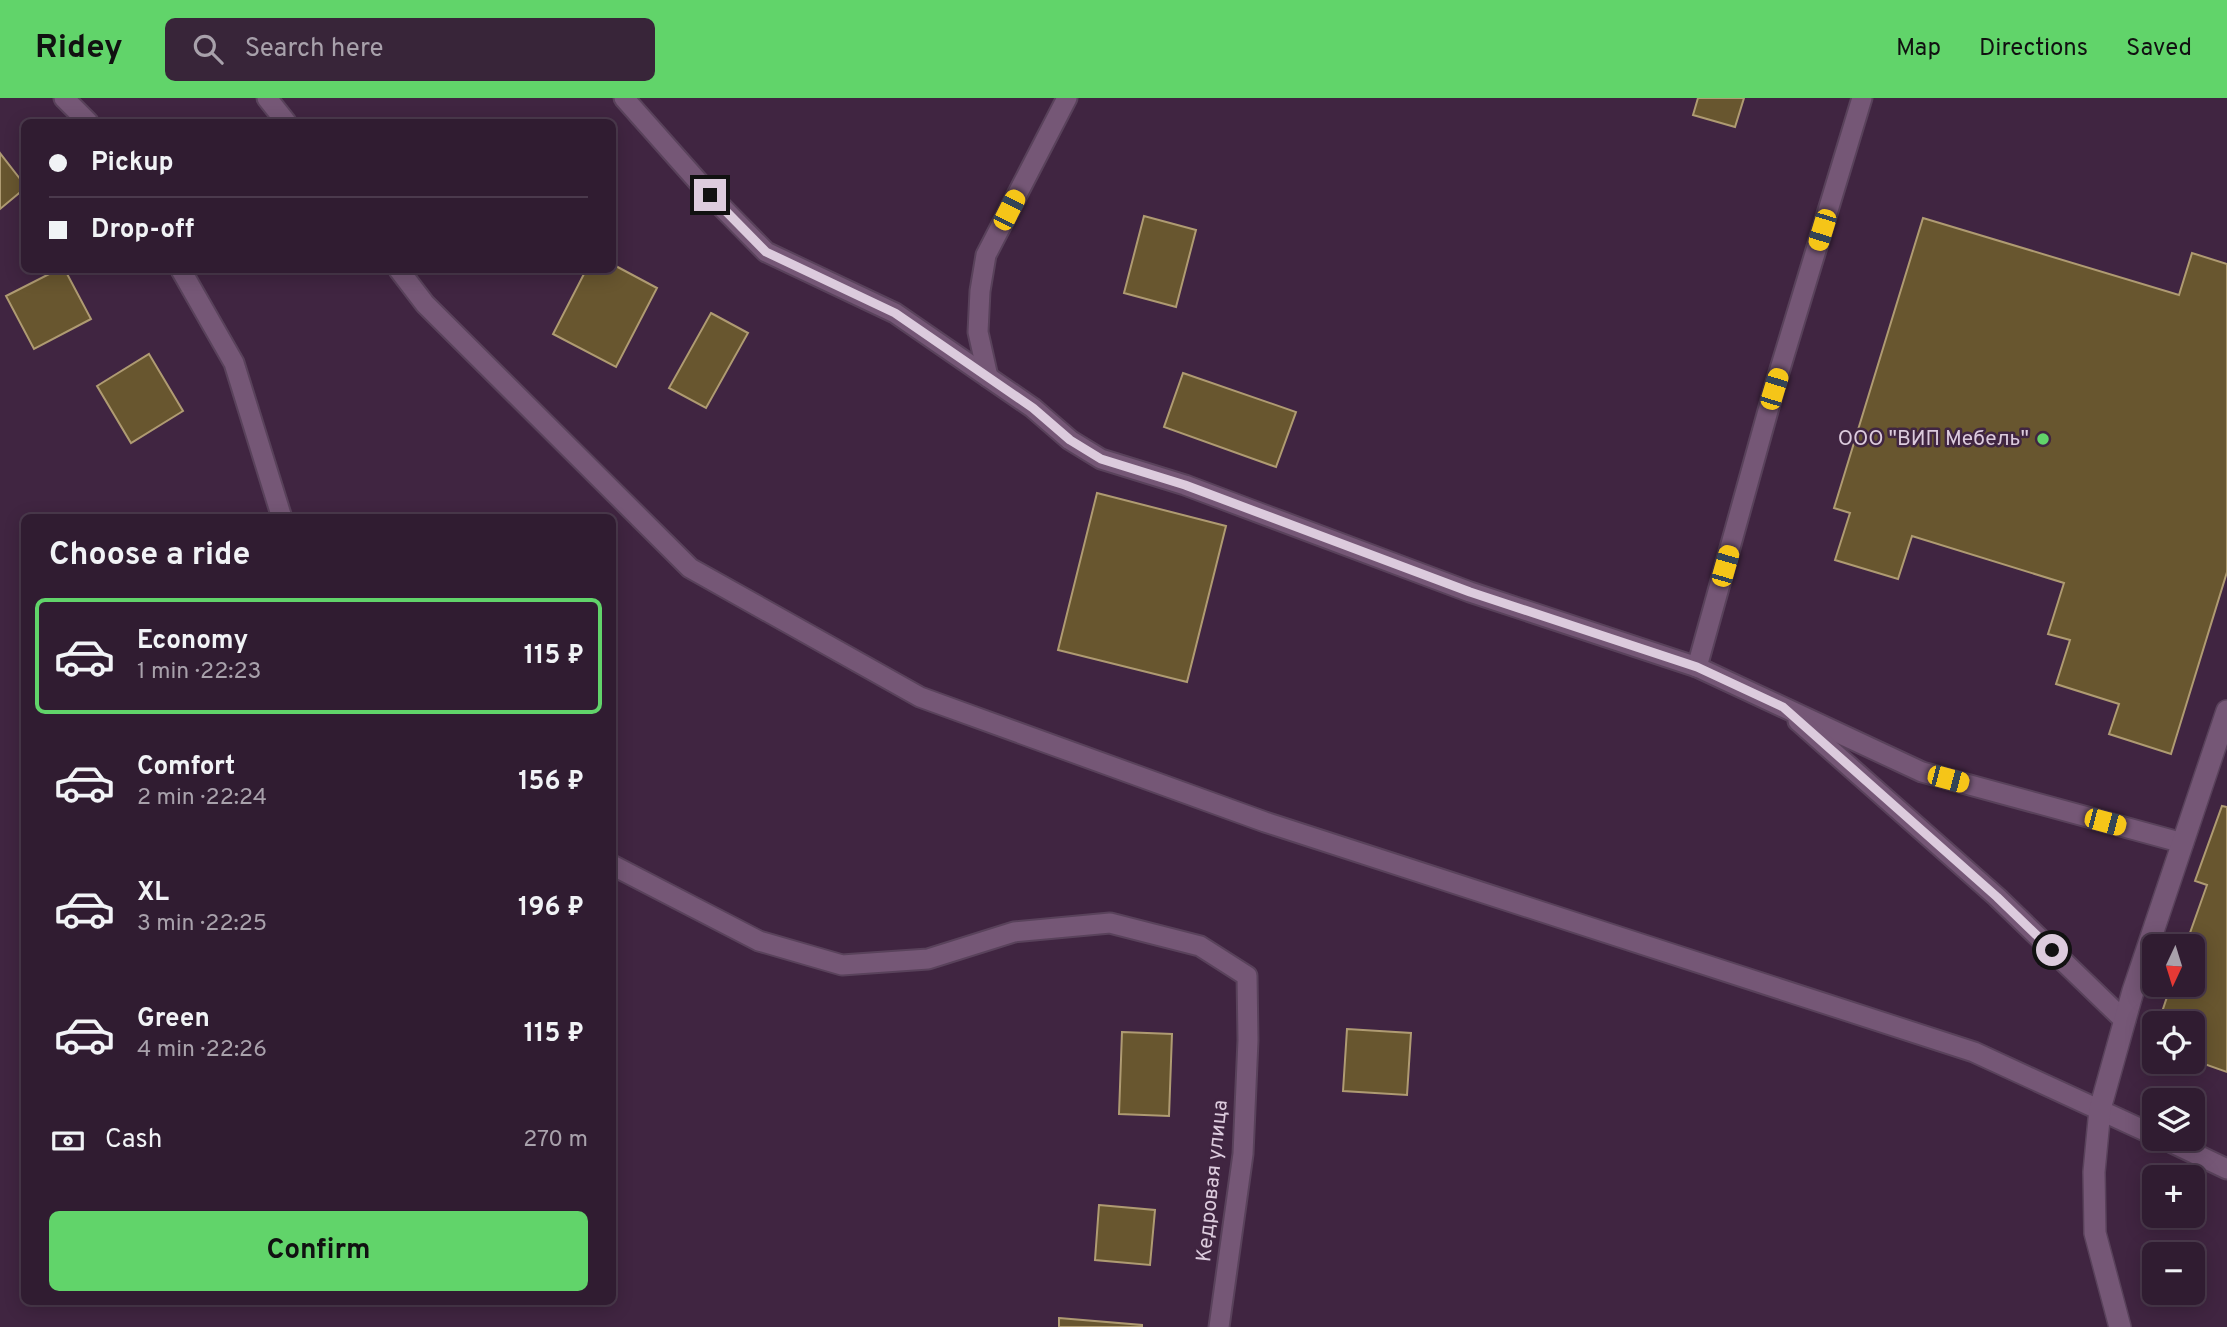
<!DOCTYPE html>
<meta charset="utf-8">
<style>
:root{--surface:#301c31;--page:#382539;--text:#f1f3f6;--muted:#a8a1ab;--line:#4b3a4d;--accent:#61d46a}
body{margin:0;font-family:Overpass,sans-serif;background:var(--page);color:var(--text);height:100vh;display:flex;flex-direction:column;font-size:26px;white-space:nowrap}
*{box-sizing:border-box;margin:0}
p{font-size:23px;color:var(--muted)}
.icon{flex:none;width:38px;height:38px;fill:none;stroke:currentColor;stroke-width:2;stroke-linecap:round;stroke-linejoin:round}
.map{position:relative;flex:1;overflow:hidden}
.side{position:absolute;left:21px;top:416px;width:595px;height:791px;display:flex;flex-direction:column;background:var(--surface);border-radius:10px;box-shadow:0 4px 18px #0003,0 0 0 2px var(--line)}
.side>*{flex:none}
.guide{position:absolute;left:21px;top:21px;width:595px;height:154px;border-radius:10px;box-shadow:0 4px 18px #0003,0 0 0 2px var(--line);display:grid;align-content:center;height:154px;padding:0 28px;background:var(--surface)}
.needle{width:46px;rotate:184deg}
.buttons{position:absolute;left:2142px;top:836px;display:grid;gap:14px}
.buttons a{display:grid;place-items:center;width:63px;height:63px;border-radius:10px;background:var(--surface);box-shadow:0 4px 18px #0003,0 0 0 2px var(--line);font-size:35px}
.end{position:absolute;width:32px;height:32px;margin:-16px;border:9px solid #dccbdd;background:#111;box-shadow:0 0 0 4px #111}
.from{border-radius:50%}
.car{position:absolute;width:21px;height:42px;margin:-21px -10px;border-radius:9px;box-shadow:0 0 5px 2px #0007;background:linear-gradient(#f5c518 24%,#345 0 40%,#f5c518 0 76%,#345 0 86%,#f5c518 0)}
.guide b{display:flex;align-items:center;gap:24px;height:66px;font-size:26px}
.guide b+b{border-top:2px solid var(--line)}
.guide i{width:18px;height:18px;background:var(--text)}
ul{padding:0;list-style:none}
li{display:flex;align-items:center;gap:21px;height:116px;margin:0 14px 10px;padding:0 14px;border:4px solid transparent;border-radius:10px}
li div{flex:1}
li b{display:block;font-size:26px}
li em{font-style:normal;font-weight:700}
li.active{border-color:var(--accent)}
li>.icon{width:63px;height:63px;stroke-width:1.5}
h2{padding:0 28px;font-size:32px;line-height:84px}
.pay{display:flex;align-items:center;gap:18px;height:77px;padding:0 28px;font-size:26px}
.pay p{margin-inline-start:auto}
.cta{display:flex;gap:14px;margin-top:auto;padding:14px 28px}
.cta a{flex:1;height:80px;border-radius:10px;background:var(--accent);color:#111;font-size:28px;font-weight:700;line-height:80px;text-align:center}
header{display:flex;align-items:center;gap:42px;box-sizing:border-box;height:98px;padding:0 35px;background:var(--accent);color:#111}
header strong{font-size:33px}
nav{display:flex;gap:38px;margin-inline-start:auto;font-size:24px}
.search{width:490px;height:63px;background:var(--page);display:flex;align-items:center;gap:18px;box-sizing:border-box;padding:0 24px;border-radius:10px;color:var(--muted);font-size:26px}
.map>svg:first-child{display:block}
.building{fill:#68562f;stroke:#af9b72;stroke-width:2}
.lines{fill:none;stroke-linecap:round;stroke-linejoin:round}
.lane-casing{stroke:#59425b;stroke-width:23}
.street-casing{stroke:#59425b;stroke-width:24}
.lane{stroke:#755776;stroke-width:19}
.street{stroke:#755776;stroke-width:21}
.route{stroke:#dccbdd;stroke-width:9}
.poi-dot{fill:#61d46a;stroke:#402541;stroke-width:2.5}
.labels{text-anchor:middle;dominant-baseline:central;stroke-width:5;stroke-linejoin:round;paint-order:stroke}
.poi-label{font-size:21px;fill:#dccbdd;stroke:#402541;text-anchor:end}
.street-label{font-size:21px;fill:#dccbdd;stroke:#402541}
</style>
<header>
<strong>Ridey</strong>
<div class="search"><svg class="icon" aria-label="search" viewBox="0 0 24 24"><circle cx="10" cy="10" r="6"/><path d="M15 15l6 6"/></svg>Search here</div>
<nav><a>Map</a><a>Directions</a><a>Saved</a></nav>
</header>
<div class="map">
<svg width="2227" height="1229" viewBox="0 0 2227 1229">
<rect width="100%" height="100%" fill="#402541"/>
<g class="building">
<polygon points="1698,0 1744,0 1735,29 1693,17"/>
<polygon points="0,55 24,86 24,91 0,111"/>
<polygon points="1144,118 1196,132 1176,209 1124,195"/>
<polygon points="1923,120 2179,197 2192,155 2227,166 2227,474 2171,656 2109,636 2119,606 2056,586 2070,542 2048,536 2064,485 1912,438 1898,481 1835,462 1850,415 1834,410"/>
<polygon points="612,166 657,190 616,269 553,236 586,172 612,172"/>
<polygon points="57,172 65,172 91,221 34,251 6,198"/>
<polygon points="711,215 748,235 706,310 669,290"/>
<polygon points="149,256 183,313 131,345 97,288"/>
<polygon points="1183,275 1296,314 1276,369 1164,329"/>
<polygon points="1097,395 1226,428 1187,584 1058,552"/>
<polygon points="2222,708 2227,709 2227,974 2193,962 2193,926 2158,926 2171,887 2193,887 2193,849 2185,849 2207,787 2195,783"/>
<polygon points="1347,931 1411,935 1407,997 1343,993"/>
<polygon points="1122,934 1172,936 1169,1018 1119,1016"/>
<polygon points="1099,1107 1155,1112 1150,1167 1095,1162"/>
<polygon points="1059,1220 1142,1227 1142,1229 1059,1229"/>
</g>
<g class="lines">
<defs>
<g id="lane">
<polyline points="64,0 88,24"/>
<polyline points="267,0 286,24"/>
<polyline points="624,0 710,97 766,154 895,215 1033,310 1070,342 1101,361 1185,387 1470,494 1697,569 1922,674 2183,745"/>
<polyline points="181,172 234,265 282,420"/>
<polyline points="399,172 425,206 690,470 920,599 1265,724 1974,954 2154,1037"/>
<polyline points="988,279 978,234 980,193 986,157 1067,0"/>
<polyline points="1697,569 1774,291 1862,0"/>
<polyline points="1798,623 1997,799 2125,923"/>
<polyline points="612,767 759,843 842,867 928,861 1014,834 1110,825 1200,848 1247,878 1248,942 1243,1056 1219,1229"/>
<polyline points="2164,1041 2227,1071"/>
</g>
<polyline id="street" points="2120,1229 2095,1135 2094,1074 2100,1011 2133,893 2227,613"/>
</defs>
<use href="#lane" class="lane-casing"/>
<use href="#street" class="street-casing"/>
<use href="#lane" class="lane"/>
<use href="#street" class="street"/>
</g>
<g class="lines">
<polyline class="route" points="710,97 766,154 895,215 1033,310 1070,342 1101,361 1185,387 1470,494 1697,569 1783,609 1997,799 2052,852"/>
</g>
<circle class="poi-dot" cx="2043" cy="341" r="7"/>
<g class="labels">
<g class="poi-label">
<text x="2029" y="341">ООО "ВИП Мебель"</text>
</g>
<g class="street-label">
<text transform="translate(1213 1083) rotate(-84)">Кедровая улица</text>
</g>
</g>
</svg>
<div class="buttons">
<a><svg class="needle" viewBox="-14 -14 28 28"><path d="M0-13l5 13h-10z" fill="#e53935"/><path d="M0 13l5-13h-10z" fill="#a8a1ab"/></svg></a>
<a><svg class="icon" aria-label="locate" viewBox="0 0 24 24"><circle cx="12" cy="12" r="6"/><path d="M12 2v4M12 18v4M2 12h4M18 12h4"/></svg></a>
<a><svg class="icon" aria-label="layers" viewBox="0 0 24 24"><path d="M12 4l9 5-9 5-9-5zM3 14l9 5 9-5"/></svg></a>
<a>+</a>
<a>−</a>
</div>
<i class="end from" style="left:2052px;top:852px"></i>
<i class="end" style="left:710px;top:97px"></i>
<i class="car" style="left:1009px;top:112px;rotate:27deg"></i>
<i class="car" style="left:1822px;top:132px;rotate:197deg"></i>
<i class="car" style="left:1774px;top:291px;rotate:17deg"></i>
<i class="car" style="left:1725px;top:468px;rotate:16deg"></i>
<i class="car" style="left:1948px;top:681px;rotate:105deg"></i>
<i class="car" style="left:2105px;top:724px;rotate:105deg"></i>
<div class="guide">
<b><i class="from"></i>Pickup</b>
<b><i></i>Drop-off</b>
</div>
<section class="side">
<h2>Choose a ride</h2>
<ul>
<li class="active"><svg class="icon" aria-label="car" viewBox="0 0 24 24"><path d="M5 17H2v-5l4-1 3-4h7l3 4 3 1v5h-3M9 17h6M6 11h13"/><circle cx="7" cy="17" r="2"/><circle cx="17" cy="17" r="2"/></svg><div><b>Economy</b><p>1 min · 22:23</p></div><em>115 ₽</em></li>
<li><svg class="icon" aria-label="car" viewBox="0 0 24 24"><path d="M5 17H2v-5l4-1 3-4h7l3 4 3 1v5h-3M9 17h6M6 11h13"/><circle cx="7" cy="17" r="2"/><circle cx="17" cy="17" r="2"/></svg><div><b>Comfort</b><p>2 min · 22:24</p></div><em>156 ₽</em></li>
<li><svg class="icon" aria-label="car" viewBox="0 0 24 24"><path d="M5 17H2v-5l4-1 3-4h7l3 4 3 1v5h-3M9 17h6M6 11h13"/><circle cx="7" cy="17" r="2"/><circle cx="17" cy="17" r="2"/></svg><div><b>XL</b><p>3 min · 22:25</p></div><em>196 ₽</em></li>
<li><svg class="icon" aria-label="car" viewBox="0 0 24 24"><path d="M5 17H2v-5l4-1 3-4h7l3 4 3 1v5h-3M9 17h6M6 11h13"/><circle cx="7" cy="17" r="2"/><circle cx="17" cy="17" r="2"/></svg><div><b>Green</b><p>4 min · 22:26</p></div><em>115 ₽</em></li>
</ul>
<div class="pay"><svg class="icon" aria-label="cash" viewBox="0 0 24 24"><path d="M3 7h18v10H3z"/><circle cx="12" cy="12" r="2"/></svg>Cash<p>270 m</p></div>
<div class="cta"><a>Confirm</a></div>
</section>
</div>
